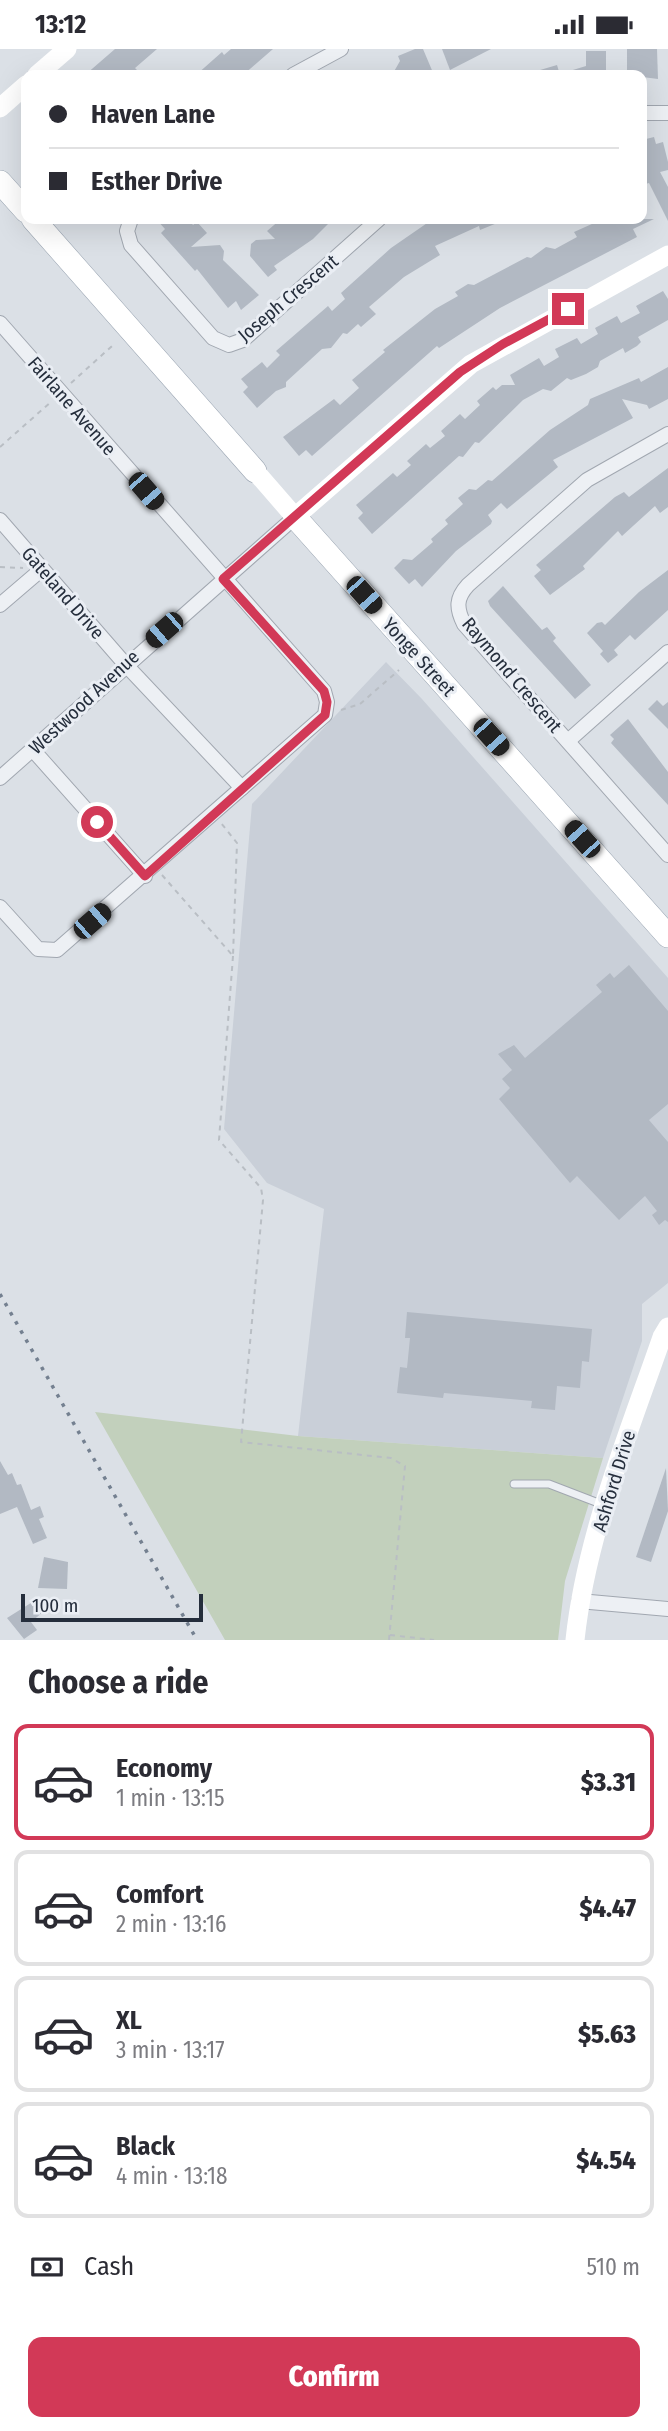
<!DOCTYPE html>
<meta charset="utf-8">
<style>
:root{--surface:#fff;--page:#f2f2f3;--text:#2b2b33;--muted:#7c7c81;--line:#e1e1e2;--accent:#d23957}
body{margin:0;font-family:"Fira Sans Condensed",sans-serif;background:var(--page);color:var(--text);height:100vh;display:flex;flex-direction:column;font-size:26px;white-space:nowrap}
*{box-sizing:border-box;margin:0}
p{font-size:23px;color:var(--muted)}
.icon{flex:none;width:38px;height:38px;fill:none;stroke:currentColor;stroke-width:2;stroke-linecap:round;stroke-linejoin:round}
.map{position:relative;height:1591px;overflow:hidden}
.side{display:flex;flex-direction:column;background:var(--surface);flex:1}
.side>*{flex:none}
.hud{position:absolute;left:21px;top:21px;width:626px;height:154px;border-radius:14px;box-shadow:0 7px 28px #0002;display:grid;align-content:center;height:154px;padding:0 28px;background:var(--surface)}
.scale{position:absolute;left:21px;bottom:18px;width:182px;box-sizing:border-box;padding-left:7px;border:4px solid #252e3c;border-top:0;font-size:19px;line-height:24px;white-space:nowrap;color:#252e3c;-webkit-text-stroke:5px #eaeef4;paint-order:stroke}
.end{position:absolute;width:32px;height:32px;margin:-16px;border:9px solid #d23957;background:#fff;box-shadow:0 0 0 4px #fff}
.from{border-radius:50%}
.car{position:absolute;width:21px;height:42px;margin:-21px -10px;border-radius:9px;box-shadow:0 0 5px 2px #0007;background:linear-gradient(#222 24%,#8ab4d8 0 40%,#222 0 76%,#8ab4d8 0 86%,#222 0)}
.hud b{display:flex;align-items:center;gap:24px;height:66px;font-size:26px}
.hud b+b{border-top:2px solid var(--line)}
.hud i{width:18px;height:18px;background:var(--text)}
ul{padding:0;list-style:none}
li{display:flex;align-items:center;gap:21px;height:116px;margin:0 14px 10px;padding:0 14px;border:4px solid var(--line);border-radius:14px}
li div{flex:1}
li b{display:block;font-size:26px}
li em{font-style:normal;font-weight:800}
li.active{border-color:var(--accent)}
li>.icon{width:63px;height:63px;stroke-width:1.5}
h2{padding:0 28px;font-size:32px;line-height:84px}
.pay{display:flex;align-items:center;gap:18px;height:77px;padding:0 28px;font-size:26px}
.pay p{margin-inline-start:auto}
.action{display:flex;gap:14px;margin-top:auto;padding:14px 28px}
.action a{flex:1;height:80px;border-radius:14px;background:var(--accent);color:#fff;font-size:28px;font-weight:800;line-height:80px;text-align:center}
.status{display:flex;justify-content:space-between;align-items:center;height:49px;padding:0 35px;background:var(--surface);direction:ltr}
.status svg{height:19px;fill:currentColor}
.map>svg:first-child{display:block}
.built{fill:#c9cfd8}
.green{fill:#c2d0bc}
.building{fill:#b2b9c3}
.lines{fill:none;stroke-linecap:round;stroke-linejoin:round}
.lane-casing{stroke:#a1a7b0;stroke-width:9}
.street-casing{stroke:#a1a7b0;stroke-width:16}
.primary-casing{stroke:#9aa5b2;stroke-width:24}
.path{stroke:#b9bec4;stroke-width:2;stroke-dasharray:5 5;stroke-linecap:butt}
.lane{stroke:#edf0f4;stroke-width:7}
.street{stroke:#edf0f4;stroke-width:14}
.secondary{stroke:#fff;stroke-width:19}
.primary{stroke:#fff;stroke-width:23}
.rail{stroke:#748090;stroke-width:3.5;stroke-dasharray:3.5 7;stroke-linecap:butt}
.route{stroke:#d23957;stroke-width:9}
.labels{text-anchor:middle;dominant-baseline:central;stroke-width:6;stroke-linejoin:round;paint-order:stroke}
.street-label{font-size:19px;fill:#252e3c;stroke:#eaeef4}
</style>
<div class="status"><b>13:12</b><svg viewBox="0 0 49 12"><path d="M0 12V9h3v3zM5 12V6h3v6zM10 12V3h3v9zM15 12V0h3v12zM26 1h20v11H26zM47 4h2v5h-2z"/></svg></div>
<div class="map">
<svg width="668" height="1591" viewBox="0 0 668 1591">
<rect width="100%" height="100%" fill="#dbe0e6"/>
<polygon class="built" points="386,613 422,650 668,929 668,1234 642,1255 642,1292 603,1409 298,1387 324,1160 267,1134 224,1080 252,755"/>
<polygon class="green" points="95,1363 298,1387 603,1409 565,1532 558,1591 225,1591"/>
<g class="building">
<polygon points="115,0 157,0 135,19 142,26 85,26"/>
<polygon points="231,0 273,0 243,26 196,26 222,3 224,6"/>
<polygon points="415,0 423,0 434,26 392,26 400,12 398,7"/>
<polygon points="442,0 491,0 450,21"/>
<polygon points="627,0 657,0 658,30 627,26"/>
<polygon points="586,2 606,2 606,26 563,26 563,24 586,17"/>
<polygon points="557,16 560,26 530,26 530,24"/>
<polygon points="654,88 656,95 663,93 668,113 668,121 660,123 668,138 668,172 649,134 642,136 642,91"/>
<polygon points="156,170 188,170 193,176 197,173 207,184 191,198 220,196 224,202 223,211 259,246 241,261 236,252 228,259 197,220 195,222 161,184 165,180"/>
<polygon points="281,170 333,170 313,190 274,217 277,221 268,228 250,207 251,195 256,191 275,190 267,182"/>
<polygon points="433,170 507,170 480,181 479,177 435,197 440,206 404,228 369,258 376,265 361,278 358,275 347,285 343,284 331,299 322,300 286,333 286,338 276,342 257,359 243,343 248,338 241,330 262,313 267,319 280,306 276,302 328,257 332,262 345,250 341,244 391,199"/>
<polygon points="603,170 654,170 633,180 637,188 500,259 439,299 437,297 312,407 306,401 299,407 283,388 334,350 340,356 359,339 352,331 385,303 383,301 435,260 458,247 455,243 468,235 474,236 527,208 531,209 546,198 555,200 577,188 574,183"/>
<polygon points="663,242 668,250 668,271 638,288 641,293 637,297 625,304 623,299 600,312 598,318 586,325 571,331 567,329 551,342 543,340 523,351 479,394 475,393 463,408 459,407 372,485 358,469 363,464 356,456 393,424 397,428 411,416 407,412 426,395 430,399 445,387 441,382 460,365 465,370 480,356 477,352 493,338 496,341 502,336 515,336 510,326 539,309 544,317 559,308 555,300 577,289 581,295 598,285 595,279 617,267 621,274 640,264 636,257"/>
<polygon points="668,318 668,350 649,360 647,356 622,350 633,369 553,411 558,418 507,460 501,454 488,466 492,472 491,475 456,502 422,538 415,530 409,535 394,519 403,510 412,511 433,493 431,490 448,475 445,471 463,455 458,449 469,440 476,441 488,431 492,432 550,381 588,356 590,350 639,329 641,333"/>
<polygon points="668,419 668,458 660,464 655,457 622,487 618,482 583,517 585,520 550,546 534,527 541,521 536,516 615,448 624,443 629,448"/>
<polygon points="668,521 668,561 635,591 630,586 614,601 618,606 608,614 600,605 603,602 587,584 597,574 602,573 605,576 639,543"/>
<polygon points="503,537 542,581 547,578 556,589 553,592 591,636 575,650 490,557 488,552"/>
<polygon points="657,651 663,657 668,653 668,680 648,660"/>
<polygon points="628,670 668,723 668,756 611,694 614,690 610,686"/>
<polygon points="629,916 668,962 668,1055 649,1071 668,1093 668,1173 665,1171 659,1176 652,1166 657,1162 645,1147 619,1171 577,1127 570,1134 499,1050 510,1039 502,1030 512,1021 498,1005 514,996 525,1009 602,943 596,936 610,924 614,929"/>
<polygon points="407,1263 592,1280 589,1313 582,1312 580,1339 557,1337 555,1361 531,1359 532,1352 444,1344 443,1349 397,1344 400,1318 407,1319 410,1289 405,1289"/>
<polygon points="0,1412 8,1426 12,1424 17,1436 21,1435 31,1461 40,1457 44,1468 39,1470 47,1489 33,1495 17,1458 0,1465"/>
<polygon points="666,1419 668,1462 651,1513 636,1508"/>
<polygon points="44,1508 68,1513 67,1540 38,1539"/>
<polygon points="34,1552 43,1563 31,1573 37,1581 24,1590 7,1569"/>
</g>
<g class="lines">
<defs>
<polyline id="lane" points="514,1435 549,1435 601,1455"/>
<g id="street">
<polyline points="293,26 341,0"/>
<polyline points="642,64 668,64"/>
<polyline points="131,170 127,182 131,196 213,289 229,296 243,291 379,170"/>
<polyline points="0,274 324,642 327,653 325,666 57,901 38,900 0,858"/>
<path d="M668 385 587 431 468 536C456 549 456 559 464 575L668 806"/>
<polyline points="0,471 125,615 242,739"/>
<polyline points="0,556 42,520"/>
<polyline points="568,692 668,603"/>
<polyline points="33,701 145,827"/>
<polyline points="0,729 295,468"/>
<polyline points="579,1552 668,1560"/>
</g>
<g id="primary">
<polyline points="0,133 26,162"/>
<polyline points="33,170 255,422"/>
<polyline points="295,468 668,887"/>
</g>
</defs>
<use href="#lane" class="lane-casing"/>
<use href="#street" class="street-casing"/>
<use href="#primary" class="primary-casing"/>
<g class="path">
<polyline points="71,334 112,297"/>
<polyline points="0,398 52,352"/>
<polyline points="0,518 23,519"/>
<polyline points="341,661 360,655 399,621"/>
<polyline points="162,826 233,907 237,794 221,774"/>
<polyline points="233,907 219,1091 261,1139 263,1151 241,1393 391,1409 405,1417 389,1591"/>
<polyline points="390,1586 434,1591"/>
</g>
<use href="#lane" class="lane"/>
<use href="#street" class="street"/>
<g class="secondary">
<polyline points="37,26 67,0"/>
<polyline points="0,59 26,36"/>
<polyline points="255,422 295,468 471,315 668,206"/>
<path d="M575 1591C586 1487 628 1386 662 1288L668 1278"/>
</g>
<use href="#primary" class="primary"/>
<polyline class="rail" points="0,1245 197,1591"/>
</g>
<g class="lines">
<polyline class="route" points="97,773 145,827 325,666 327,653 324,642 223,530 460,323 503,295 568,260"/>
</g>
<g class="labels">
<g class="street-label">
<text transform="translate(288 249) rotate(-40)">Joseph Crescent</text>
<text transform="translate(72 357) rotate(49)">Fairlane Avenue</text>
<text transform="translate(63 544) rotate(49)">Gateland Drive</text>
<text transform="translate(419 608) rotate(48)">Yonge Street</text>
<text transform="translate(512 626) rotate(50)">Raymond Crescent</text>
<text transform="translate(84 653) rotate(-43)">Westwood Avenue</text>
<text transform="translate(614 1432) rotate(-73)">Ashford Drive</text>
</g>
</g>
</svg>
<div class="scale">100 m</div>
<i class="end from" style="left:97px;top:773px"></i>
<i class="end" style="left:568px;top:260px"></i>
<i class="car" style="left:146px;top:442px;rotate:139deg"></i>
<i class="car" style="left:364px;top:546px;rotate:138deg"></i>
<i class="car" style="left:164px;top:581px;rotate:229deg"></i>
<i class="car" style="left:491px;top:688px;rotate:138deg"></i>
<i class="car" style="left:582px;top:790px;rotate:318deg"></i>
<i class="car" style="left:92px;top:872px;rotate:49deg"></i>
<div class="hud">
<b><i class="from"></i>Haven Lane</b>
<b><i></i>Esther Drive</b>
</div>
</div>
<section class="side">
<h2>Choose a ride</h2>
<ul>
<li class="active"><svg class="icon" aria-label="car" viewBox="0 0 24 24"><path d="M5 17H2v-5l4-1 3-4h7l3 4 3 1v5h-3M9 17h6M6 11h13"/><circle cx="7" cy="17" r="2"/><circle cx="17" cy="17" r="2"/></svg><div><b>Economy</b><p>1 min · 13:15</p></div><em>$3.31</em></li>
<li><svg class="icon" aria-label="car" viewBox="0 0 24 24"><path d="M5 17H2v-5l4-1 3-4h7l3 4 3 1v5h-3M9 17h6M6 11h13"/><circle cx="7" cy="17" r="2"/><circle cx="17" cy="17" r="2"/></svg><div><b>Comfort</b><p>2 min · 13:16</p></div><em>$4.47</em></li>
<li><svg class="icon" aria-label="car" viewBox="0 0 24 24"><path d="M5 17H2v-5l4-1 3-4h7l3 4 3 1v5h-3M9 17h6M6 11h13"/><circle cx="7" cy="17" r="2"/><circle cx="17" cy="17" r="2"/></svg><div><b>XL</b><p>3 min · 13:17</p></div><em>$5.63</em></li>
<li><svg class="icon" aria-label="car" viewBox="0 0 24 24"><path d="M5 17H2v-5l4-1 3-4h7l3 4 3 1v5h-3M9 17h6M6 11h13"/><circle cx="7" cy="17" r="2"/><circle cx="17" cy="17" r="2"/></svg><div><b>Black</b><p>4 min · 13:18</p></div><em>$4.54</em></li>
</ul>
<div class="pay"><svg class="icon" aria-label="cash" viewBox="0 0 24 24"><path d="M3 7h18v10H3z"/><circle cx="12" cy="12" r="2"/></svg>Cash<p>510 m</p></div>
<div class="action"><a>Confirm</a></div>
</section>
